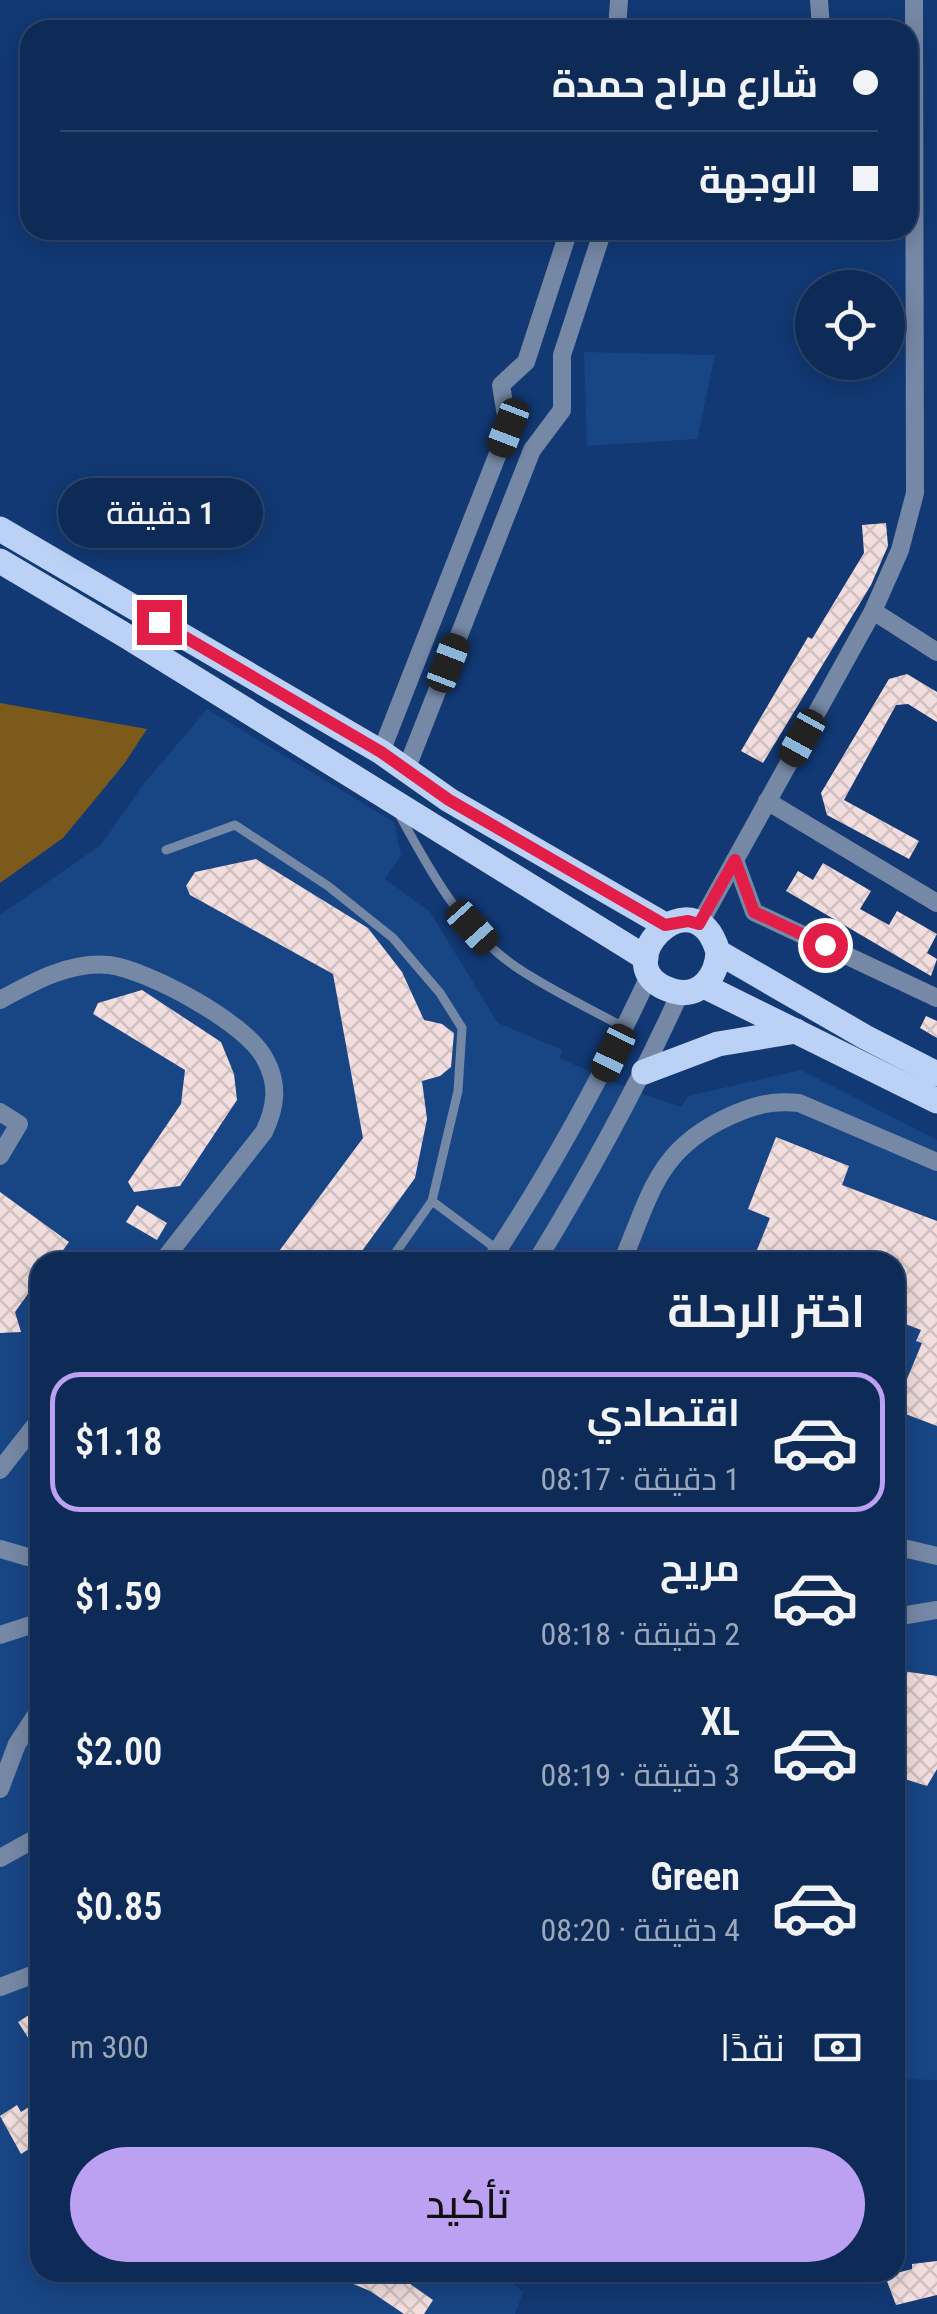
<!DOCTYPE html>
<html lang="ar">
<meta charset="utf-8">
<style>
:root{--surface:#0e2b57;--page:#17335d;--text:#f1f3f6;--muted:#9ba7ba;--line:#2e476d;--accent:#bca0f2}
body{margin:0;font-family:"Roboto Condensed",Cairo,sans-serif;background:var(--page);color:var(--text);direction:rtl;height:100vh;display:flex;flex-direction:column;font-size:38px;white-space:nowrap}
*{box-sizing:border-box;margin:0}
p{font-size:32px;color:var(--muted)}
.icon{flex:none;width:55px;height:55px;fill:none;stroke:currentColor;stroke-width:2;stroke-linecap:round;stroke-linejoin:round}
.map{position:relative;flex:1;overflow:hidden;direction:ltr}
.drawer{position:absolute;left:30px;top:1252px;width:875px;height:1030px;display:flex;flex-direction:column;background:var(--surface);border-radius:30px;box-shadow:0 5px 25px #0003,0 0 0 2px var(--line);direction:rtl}
.drawer>*{flex:none}
.hud{position:absolute;left:20px;top:20px;width:898px;height:220px;border-radius:30px;box-shadow:0 5px 25px #0003,0 0 0 2px var(--line);direction:rtl;display:grid;align-content:center;height:220px;padding:0 40px;background:var(--surface)}
.controls{position:absolute;left:795px;top:270px;display:grid;gap:20px}
.controls a{display:grid;place-items:center;width:110px;height:110px;border-radius:50%;background:var(--surface);box-shadow:0 5px 25px #0003,0 0 0 2px var(--line);font-size:50px}
.end{position:absolute;width:45px;height:45px;margin:-22px;border:12px solid #e11d48;background:#fff;box-shadow:0 0 0 5px #fff}
.from{border-radius:50%}
.bubble{position:absolute;height:70px;border-radius:35px;background:var(--surface);box-shadow:0 5px 25px #0003,0 0 0 2px var(--line);font-size:32px;font-weight:600;line-height:70px;text-align:center;direction:rtl}
.car{position:absolute;width:30px;height:60px;margin:-30px -15px;border-radius:12px;box-shadow:0 0 8px 2px #0007;background:linear-gradient(#222 24%,#8ab4d8 0 40%,#222 0 76%,#8ab4d8 0 86%,#222 0)}
.hud b{display:flex;align-items:center;gap:35px;height:95px;font-size:38px}
.hud b+b{border-top:2px solid var(--line)}
.hud i{width:25px;height:25px;background:var(--text)}
ul{padding:0;list-style:none}
li{display:flex;align-items:center;gap:30px;height:140px;margin:0 20px 15px;padding:0 20px;border:5px solid transparent;border-radius:30px}
li div{flex:1}
li b{display:block;font-size:38px}
li em{font-style:normal;font-weight:600}
li.selected{border-color:var(--accent)}
li>.icon{width:90px;height:90px;stroke-width:1.5}
h2{padding:0 40px;font-size:45px;line-height:120px}
.pay{display:flex;align-items:center;gap:25px;height:110px;padding:0 40px;font-size:38px}
.pay p{margin-inline-start:auto}
.action{display:flex;gap:20px;margin-top:auto;padding:20px 40px}
.action a{flex:1;height:115px;border-radius:60px;background:var(--accent);color:#111;font-size:40px;font-weight:600;line-height:115px;text-align:center}
.map>svg:first-child{display:block}
.built{fill:#184584}
.green{fill:#7c5a1b}
.building{fill:url(#building-cross-hatch)}
.lines{fill:none;stroke-linecap:round;stroke-linejoin:round}
.service{stroke:#7588a5;stroke-width:9}
.minor{stroke:#7588a5;stroke-width:18}
.primary{stroke:#bbd2f6;stroke-width:25}
.route{stroke:#e11d48;stroke-width:12}
</style>
<div class="map">
<svg width="937" height="2314" viewBox="0 0 937 2314">
<defs>
<pattern id="building-cross-hatch" width="8" height="8" patternUnits="userSpaceOnUse" patternTransform="scale(2.5)"><rect width="8" height="8" fill="#f2dede"/><path d="M0 0l8 8M0 8l8-8" fill="none" stroke="#d0c0c1"/></pattern>
</defs>
<rect width="100%" height="100%" fill="#123974"/>
<g class="built">
<polygon points="584,352 715,355 697,439 587,446"/>
<polygon points="207,709 394,822 401,855 385,879 430,912 498,1023 563,1050 559,1058 634,1091 681,1107 688,1096 801,1070 937,1140 937,2080 895,2079 895,1262 40,1262 40,2272 499,2272 523,2292 515,2314 0,2314 0,915 101,845 142,786"/>
</g>
<polygon class="green" points="0,703 147,729 124,764 63,838 0,883"/>
<g class="building">
<polygon points="886,523 888,546 871,585 763,763 741,751 808,637 812,639 864,553 862,525"/>
<polygon points="907,674 937,692 937,722 908,704 896,705 844,800 919,841 909,859 827,815 821,793 889,679"/>
<polygon points="256,859 368,928 402,972 424,1020 442,1024 454,1033 451,1067 440,1076 422,1081 427,1119 415,1178 354,1262 271,1262 363,1138 333,974 190,895 186,886 195,872"/>
<polygon points="823,863 871,891 860,909 889,925 897,911 937,934 927,953 937,959 931,976 786,891 798,871 813,880"/>
<polygon points="142,990 221,1042 234,1074 237,1100 180,1186 134,1192 128,1182 181,1104 185,1070 93,1014 98,1003"/>
<polygon points="926,1016 937,1021 937,1038 920,1028"/>
<polygon points="776,1137 849,1166 842,1185 937,1221 937,1426 895,1410 895,1374 907,1379 922,1343 916,1341 921,1330 895,1320 895,1262 752,1262 770,1218 748,1209"/>
<polygon points="0,1192 69,1242 61,1253 63,1262 40,1262 40,1277 15,1312 21,1332 0,1333"/>
<polygon points="137,1205 167,1223 157,1240 126,1222"/>
<polygon points="895,1670 937,1676 937,1769 927,1786 895,1776"/>
<polygon points="40,2008 40,2056 18,2022"/>
<polygon points="40,2100 40,2142 21,2154 0,2116 17,2105 21,2112"/>
<polygon points="937,2261 937,2295 896,2305 885,2276 912,2269 912,2264"/>
<polygon points="325,2272 393,2272 433,2300 424,2314 404,2314 370,2291"/>
</g>
<g class="lines">
<g class="service">
<path d="M399 814C430 871 461 929 516 967 550 990 589 1008 625 1028"/>
<polyline points="166,850 235,825 328,886 393,938 440,993 462,1028 458,1091 432,1201"/>
<polyline points="389,1262 432,1201 498,1250"/>
</g>
<g class="minor">
<polyline points="819,0 821,29 825,30"/>
<polyline points="617,30 619,0"/>
<polyline points="873,611 937,652"/>
<polyline points="381,752 508,428 501,385 526,362 569,230"/>
<polyline points="406,770 532,450 562,410 562,355 603,230"/>
<polyline points="767,801 937,903"/>
<polyline points="735,860 754,912 937,998"/>
<polyline points="699,925 873,611 900,550 915,493 914,0"/>
<path d="M0 1000C33 982 70 961 109 965 148 970 247 1023 265 1059 279 1084 276 1107 264 1132L162 1262"/>
<polyline points="0,1112 19,1124 0,1156"/>
<path d="M490 1262C551 1170 603 1075 650 974"/>
<path d="M536 1262C589 1175 638 1086 680 993"/>
<path d="M622 1262C651 1194 657 1149 730 1116 754 1105 773 1100 799 1103L937 1162"/>
<polyline points="0,1470 40,1419"/>
<polyline points="895,1546 937,1556"/>
<polyline points="0,1549 28,1557 40,1554"/>
<polyline points="895,1617 937,1610"/>
<polyline points="0,1635 40,1622"/>
<polyline points="0,1789 17,1744 40,1709"/>
<polyline points="0,1858 40,1836"/>
<polyline points="0,1987 40,1972"/>
</g>
<g class="primary">
<polyline points="0,529 381,752 449,800 665,925"/>
<polyline points="0,561 128,637 646,958"/>
<path d="M718 952C717 976 700 999 673 991 599 970 694 869 718 952L865 1037 937 1074"/>
<polyline points="704,986 937,1101"/>
<polyline points="644,1072 718,1044 796,1031"/>
</g>
</g>
<g class="lines">
<polyline class="route" points="159,622 381,752 449,800 665,925 688,921 699,924 735,860 754,912 825,945"/>
</g>
</svg>
<div class="controls">
<a><svg class="icon" aria-label="locate" viewBox="0 0 24 24"><circle cx="12" cy="12" r="6"/><path d="M12 2v4M12 18v4M2 12h4M18 12h4"/></svg></a>
</div>
<i class="end from" style="left:825px;top:945px"></i>
<i class="end" style="left:159px;top:622px"></i>
<div class="bubble" style="left:58px;top:478px;width:205px">1 دقيقة</div>
<i class="car" style="left:508px;top:428px;rotate:201deg"></i>
<i class="car" style="left:448px;top:663px;rotate:21deg"></i>
<i class="car" style="left:802px;top:738px;rotate:209deg"></i>
<i class="car" style="left:472px;top:927px;rotate:138deg"></i>
<i class="car" style="left:613px;top:1053px;rotate:206deg"></i>
<div class="hud">
<b><i class="from"></i>شارع مراح حمدة</b>
<b><i></i>الوجهة</b>
</div>
<section class="drawer">
<h2>اختر الرحلة</h2>
<ul>
<li class="selected"><svg class="icon" aria-label="car" viewBox="0 0 24 24"><path d="M5 17H2v-5l4-1 3-4h7l3 4 3 1v5h-3M9 17h6M6 11h13"/><circle cx="7" cy="17" r="2"/><circle cx="17" cy="17" r="2"/></svg><div><b>اقتصادي</b><p>1 دقيقة · 08:17</p></div><em>$1.18</em></li>
<li><svg class="icon" aria-label="car" viewBox="0 0 24 24"><path d="M5 17H2v-5l4-1 3-4h7l3 4 3 1v5h-3M9 17h6M6 11h13"/><circle cx="7" cy="17" r="2"/><circle cx="17" cy="17" r="2"/></svg><div><b>مريح</b><p>2 دقيقة · 08:18</p></div><em>$1.59</em></li>
<li><svg class="icon" aria-label="car" viewBox="0 0 24 24"><path d="M5 17H2v-5l4-1 3-4h7l3 4 3 1v5h-3M9 17h6M6 11h13"/><circle cx="7" cy="17" r="2"/><circle cx="17" cy="17" r="2"/></svg><div><b>XL</b><p>3 دقيقة · 08:19</p></div><em>$2.00</em></li>
<li><svg class="icon" aria-label="car" viewBox="0 0 24 24"><path d="M5 17H2v-5l4-1 3-4h7l3 4 3 1v5h-3M9 17h6M6 11h13"/><circle cx="7" cy="17" r="2"/><circle cx="17" cy="17" r="2"/></svg><div><b>Green</b><p>4 دقيقة · 08:20</p></div><em>$0.85</em></li>
</ul>
<div class="pay"><svg class="icon" aria-label="cash" viewBox="0 0 24 24"><path d="M3 7h18v10H3z"/><circle cx="12" cy="12" r="2"/></svg>نقدًا<p>300 m</p></div>
<div class="action"><a>تأكيد</a></div>
</section>
</div>
